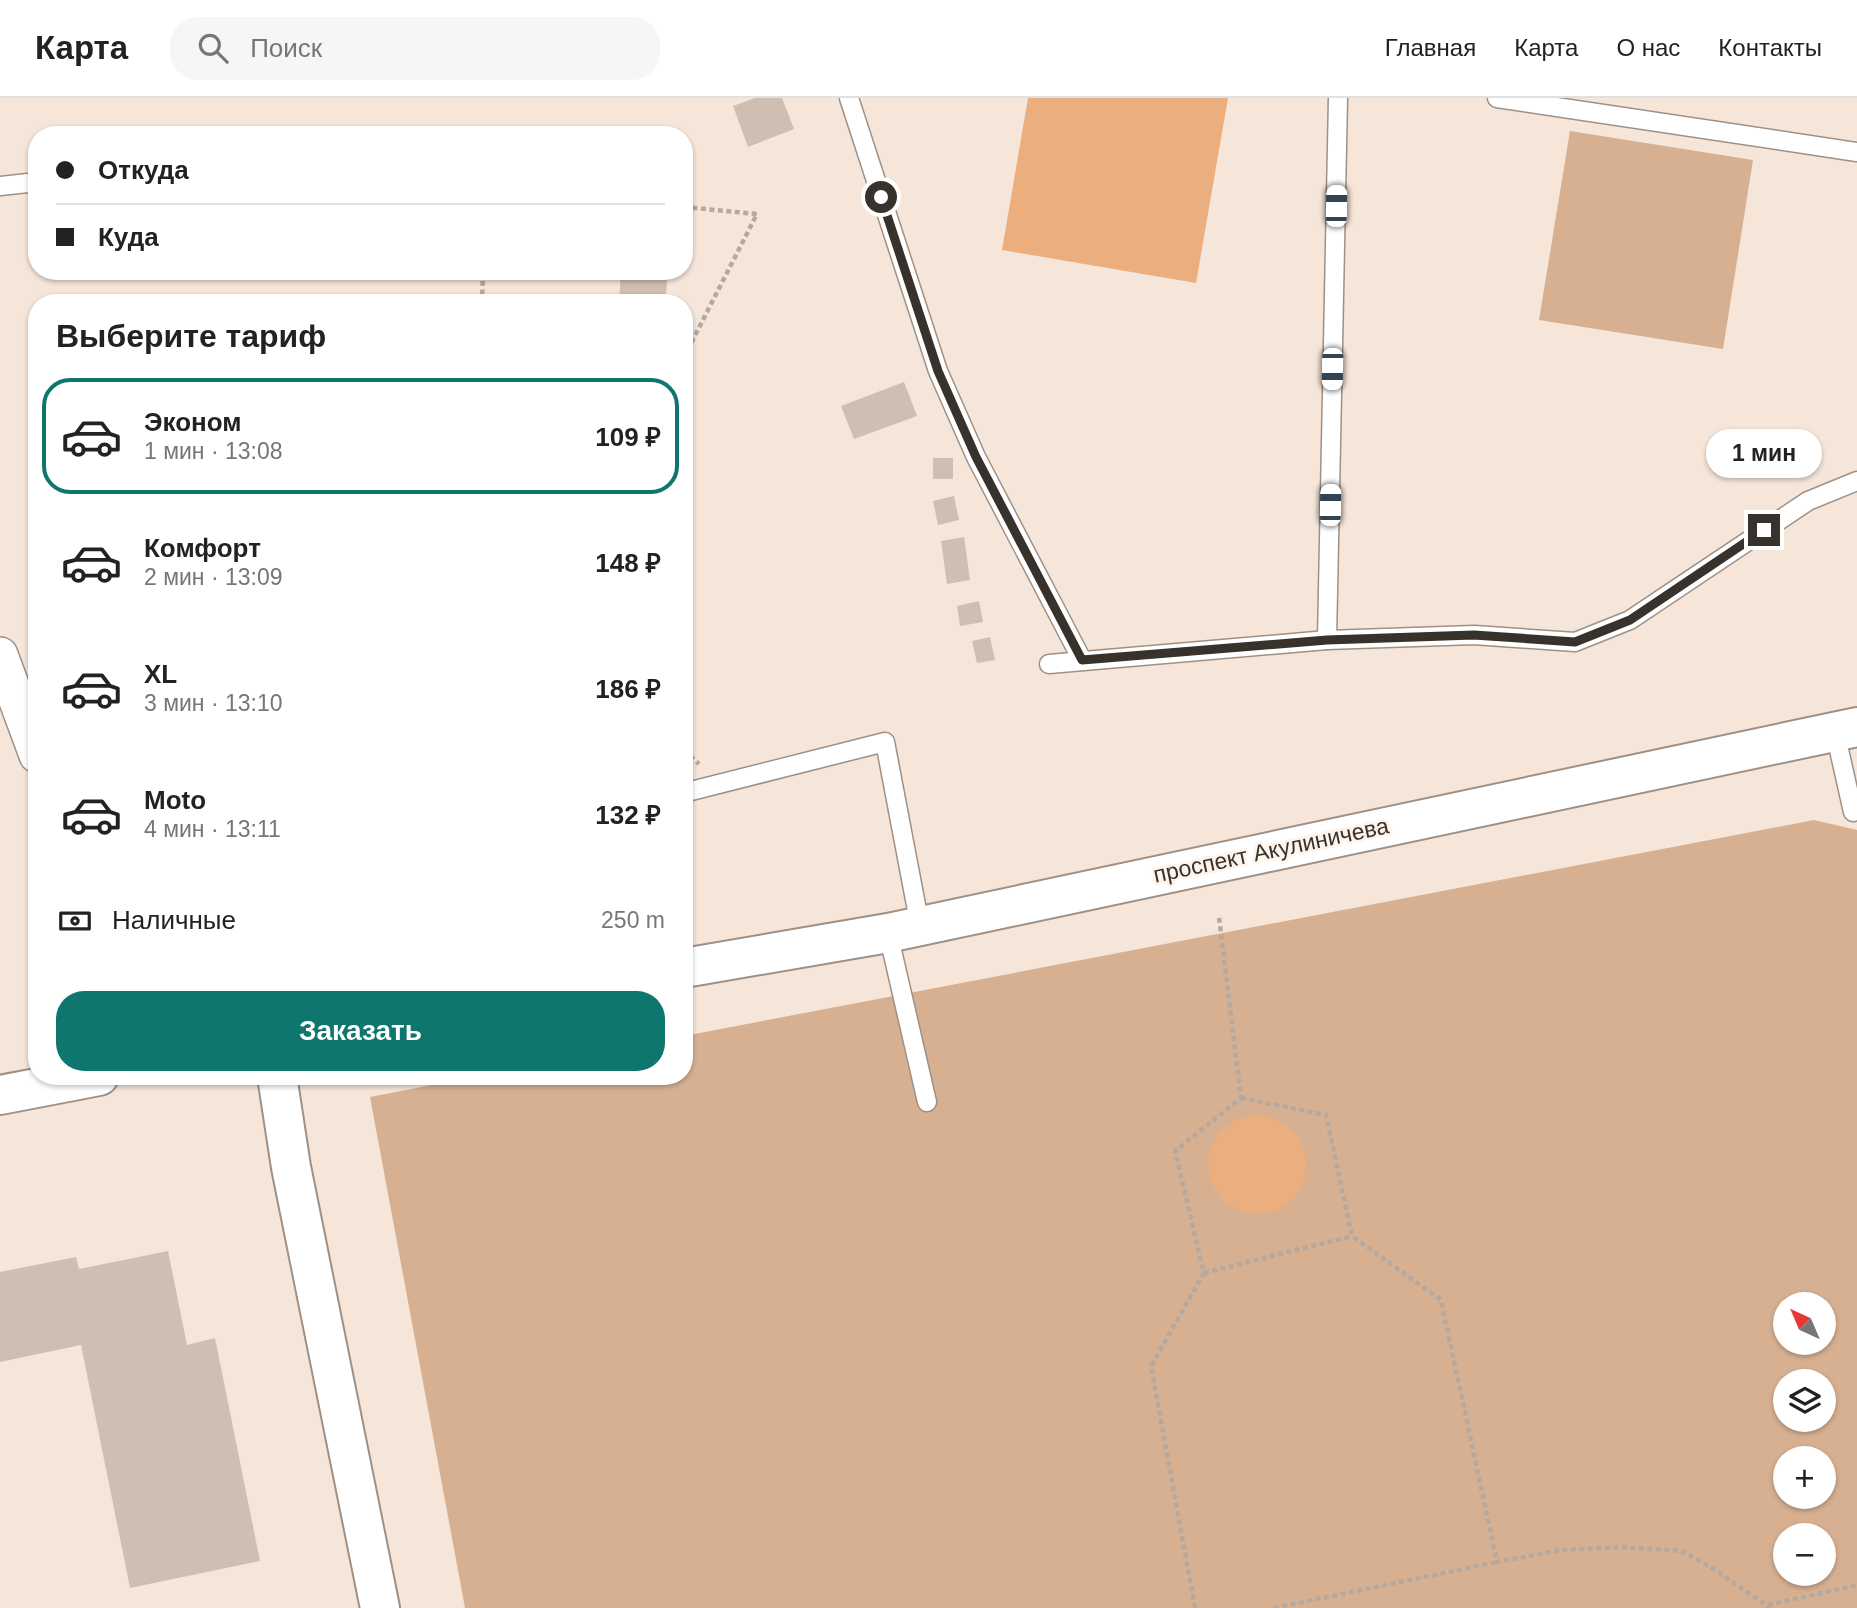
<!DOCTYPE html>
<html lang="ru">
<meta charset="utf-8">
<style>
:root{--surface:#fff;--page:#f6f6f6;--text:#222;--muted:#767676;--line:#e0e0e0;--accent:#0f766e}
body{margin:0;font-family:Arial,sans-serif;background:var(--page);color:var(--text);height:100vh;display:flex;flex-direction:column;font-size:26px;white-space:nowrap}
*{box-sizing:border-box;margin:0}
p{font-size:23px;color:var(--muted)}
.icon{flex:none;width:38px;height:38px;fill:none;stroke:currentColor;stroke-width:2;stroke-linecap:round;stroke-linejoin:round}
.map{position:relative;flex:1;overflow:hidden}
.details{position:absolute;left:28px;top:196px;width:665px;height:791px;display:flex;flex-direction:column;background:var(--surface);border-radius:28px;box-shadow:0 2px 5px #0004}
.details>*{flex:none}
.hud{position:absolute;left:28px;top:28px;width:665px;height:154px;border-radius:28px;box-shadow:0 2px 5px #0004;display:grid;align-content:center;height:154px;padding:0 28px;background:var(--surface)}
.needle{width:46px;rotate:316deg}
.tools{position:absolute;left:1773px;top:1194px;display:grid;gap:14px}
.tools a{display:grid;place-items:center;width:63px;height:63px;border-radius:50%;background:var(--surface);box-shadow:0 2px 5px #0004;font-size:35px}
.end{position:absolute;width:32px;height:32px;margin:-16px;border:9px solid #38322d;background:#fff;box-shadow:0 0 0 4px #fff}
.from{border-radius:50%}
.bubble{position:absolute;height:49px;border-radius:24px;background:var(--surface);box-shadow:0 2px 5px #0004;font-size:23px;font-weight:600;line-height:49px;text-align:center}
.car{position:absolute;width:21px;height:42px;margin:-21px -10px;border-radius:9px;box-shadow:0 0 5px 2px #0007;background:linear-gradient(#fff 24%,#345 0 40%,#fff 0 76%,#345 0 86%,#fff 0)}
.hud b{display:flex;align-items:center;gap:24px;height:66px;font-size:26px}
.hud b+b{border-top:2px solid var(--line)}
.hud i{width:18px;height:18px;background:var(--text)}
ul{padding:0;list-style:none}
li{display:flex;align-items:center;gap:21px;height:116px;margin:0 14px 10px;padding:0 14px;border:4px solid transparent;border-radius:28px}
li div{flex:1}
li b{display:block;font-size:26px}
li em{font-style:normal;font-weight:600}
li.current{border-color:var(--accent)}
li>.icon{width:63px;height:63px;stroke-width:1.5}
h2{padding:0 28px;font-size:32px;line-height:84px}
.pay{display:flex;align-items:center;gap:18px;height:77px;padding:0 28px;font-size:26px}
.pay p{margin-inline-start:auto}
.button{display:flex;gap:14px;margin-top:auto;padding:14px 28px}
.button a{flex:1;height:80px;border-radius:28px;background:var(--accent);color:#fff;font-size:28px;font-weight:600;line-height:80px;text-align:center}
header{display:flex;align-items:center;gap:42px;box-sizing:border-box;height:98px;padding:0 35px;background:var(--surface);border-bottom:2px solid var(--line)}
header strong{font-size:33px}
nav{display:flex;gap:38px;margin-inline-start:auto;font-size:24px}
.search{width:490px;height:63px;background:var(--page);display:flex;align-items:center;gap:18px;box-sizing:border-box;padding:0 24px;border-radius:28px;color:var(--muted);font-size:26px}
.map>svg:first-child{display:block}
.green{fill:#d7b092;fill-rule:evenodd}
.water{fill:#eaae7f}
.building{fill:#cfbfb3}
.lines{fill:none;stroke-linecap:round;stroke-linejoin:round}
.service-casing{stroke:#9f9085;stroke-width:21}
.minor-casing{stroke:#9f9085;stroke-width:38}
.tertiary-casing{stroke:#9f9085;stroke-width:42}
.secondary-casing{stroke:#9f9085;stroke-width:42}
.path{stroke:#b5a89e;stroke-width:4.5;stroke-dasharray:5 3.5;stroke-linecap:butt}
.service{stroke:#fff;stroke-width:18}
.minor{stroke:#fff;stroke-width:35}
.tertiary{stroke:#fff;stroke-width:38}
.secondary{stroke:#fff;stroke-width:38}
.route{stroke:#38322d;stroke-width:9}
.labels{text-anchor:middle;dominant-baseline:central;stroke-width:6;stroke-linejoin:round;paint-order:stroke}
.street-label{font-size:23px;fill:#38322d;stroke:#fef4ec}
</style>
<header>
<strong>Карта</strong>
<div class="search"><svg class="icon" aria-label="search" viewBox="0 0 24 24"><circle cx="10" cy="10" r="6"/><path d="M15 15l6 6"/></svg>Поиск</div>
<nav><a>Главная</a><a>Карта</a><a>О нас</a><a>Контакты</a></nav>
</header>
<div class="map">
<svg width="1857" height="1510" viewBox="0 0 1857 1510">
<rect width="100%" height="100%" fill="#f6e5d9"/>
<g class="green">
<polygon points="1570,33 1753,62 1723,251 1539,222"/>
<path d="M1814 722 1857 732V1510H465L370 999 478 978H684V938ZM1785 1206H1824V1244H1785ZM1785 1283H1824V1321H1785ZM1785 1360H1824V1398H1785ZM1785 1437H1824V1475H1785Z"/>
</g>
<g class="water">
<polygon points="1028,0 1228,0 1196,185 1002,152"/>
<circle cx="1257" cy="1067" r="49"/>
</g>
<g class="building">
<polygon points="755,0 782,0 794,31 748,49 733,8"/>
<polygon points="621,173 668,173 665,205 619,205"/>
<polygon points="904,284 917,318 854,341 841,308"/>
<rect x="933" y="360" width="20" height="21"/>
<polygon points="954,398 959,422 938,427 933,403"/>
<polygon points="964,439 970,482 947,486 941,443"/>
<polygon points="979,503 983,524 960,528 957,508"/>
<polygon points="990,539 995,562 977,565 972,543"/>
<polygon points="168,1153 187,1247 215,1240 260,1463 130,1490 81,1247 0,1264 0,1174 76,1159 79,1171"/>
</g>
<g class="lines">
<defs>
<g id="service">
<polyline points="849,0 938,273 976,359 1082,562"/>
<polyline points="1497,0 1857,54"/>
<polyline points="0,88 37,84"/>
<polyline points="1327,542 1338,0"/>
<polyline points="1049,566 1327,542 1474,537 1575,544 1630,522 1808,403 1857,383"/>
<polyline points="1835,634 1853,714"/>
<polyline points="691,693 885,644 920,828"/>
<polyline points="888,835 927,1004"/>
</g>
<polyline id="minor" points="0,557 37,657"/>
<polyline id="tertiary" points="277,978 291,1069 380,1510"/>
<g id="secondary">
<polyline points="684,870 888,835 1857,629"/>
<polyline points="0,997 99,978"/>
</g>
</defs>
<use href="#service" class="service-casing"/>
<use href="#minor" class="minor-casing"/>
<use href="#tertiary" class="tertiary-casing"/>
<use href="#secondary" class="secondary-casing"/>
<g class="path">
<polyline points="684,109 757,116 684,259"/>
<polyline points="482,205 483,173"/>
<polyline points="684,652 699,666"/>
<polyline points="1241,1000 1326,1017 1352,1138 1441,1202 1497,1464 1561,1452 1620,1449 1681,1453 1711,1469 1770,1510"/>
<polyline points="1204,1175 1352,1138"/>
<polyline points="1768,1507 1857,1487"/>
<polyline points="1195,1510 1151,1268 1204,1175 1175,1053 1241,1000 1219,819"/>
<polyline points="1274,1510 1497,1464"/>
</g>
<use href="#service" class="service"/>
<use href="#minor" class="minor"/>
<use href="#tertiary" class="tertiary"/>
<use href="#secondary" class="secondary"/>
</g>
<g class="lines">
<polyline class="route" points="881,99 938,273 976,359 1082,562 1327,542 1474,537 1575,544 1630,522 1764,432"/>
</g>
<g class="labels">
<g class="street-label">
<text transform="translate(1271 752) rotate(-12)">проспект Акулиничева</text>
</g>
</g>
</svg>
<div class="tools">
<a><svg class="needle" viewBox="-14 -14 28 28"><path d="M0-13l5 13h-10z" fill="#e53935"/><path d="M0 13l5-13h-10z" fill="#767676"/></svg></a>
<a><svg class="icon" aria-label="layers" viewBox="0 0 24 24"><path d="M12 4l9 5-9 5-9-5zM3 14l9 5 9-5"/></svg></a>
<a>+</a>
<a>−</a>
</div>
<i class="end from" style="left:881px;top:99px"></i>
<i class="end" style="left:1764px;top:432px"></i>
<div class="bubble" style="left:1706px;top:331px;width:116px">1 мин</div>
<i class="car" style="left:1336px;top:108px;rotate:1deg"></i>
<i class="car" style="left:1332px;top:271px;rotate:181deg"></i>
<i class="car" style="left:1330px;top:407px;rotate:1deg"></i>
<div class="hud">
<b><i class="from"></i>Откуда</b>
<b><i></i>Куда</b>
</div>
<section class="details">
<h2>Выберите тариф</h2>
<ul>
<li class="current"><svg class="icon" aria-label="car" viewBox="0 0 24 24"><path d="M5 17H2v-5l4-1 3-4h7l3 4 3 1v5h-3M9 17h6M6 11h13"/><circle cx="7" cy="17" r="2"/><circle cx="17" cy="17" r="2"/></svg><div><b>Эконом</b><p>1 мин · 13:08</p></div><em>109 ₽</em></li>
<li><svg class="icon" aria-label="car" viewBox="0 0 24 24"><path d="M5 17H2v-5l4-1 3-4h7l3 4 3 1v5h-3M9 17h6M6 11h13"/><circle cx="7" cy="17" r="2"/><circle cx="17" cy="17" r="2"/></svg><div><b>Комфорт</b><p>2 мин · 13:09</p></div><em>148 ₽</em></li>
<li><svg class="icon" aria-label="car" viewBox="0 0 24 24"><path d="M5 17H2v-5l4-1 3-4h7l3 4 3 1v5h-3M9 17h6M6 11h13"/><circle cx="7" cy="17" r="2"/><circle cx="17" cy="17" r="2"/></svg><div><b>XL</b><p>3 мин · 13:10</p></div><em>186 ₽</em></li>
<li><svg class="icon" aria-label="car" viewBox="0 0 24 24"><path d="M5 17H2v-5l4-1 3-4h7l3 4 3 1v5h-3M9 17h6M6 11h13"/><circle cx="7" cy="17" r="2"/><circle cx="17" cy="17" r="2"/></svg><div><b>Moto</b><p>4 мин · 13:11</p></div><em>132 ₽</em></li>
</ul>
<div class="pay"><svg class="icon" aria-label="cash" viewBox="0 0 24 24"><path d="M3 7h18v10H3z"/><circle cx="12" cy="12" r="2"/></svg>Наличные<p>250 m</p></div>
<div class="button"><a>Заказать</a></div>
</section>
</div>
